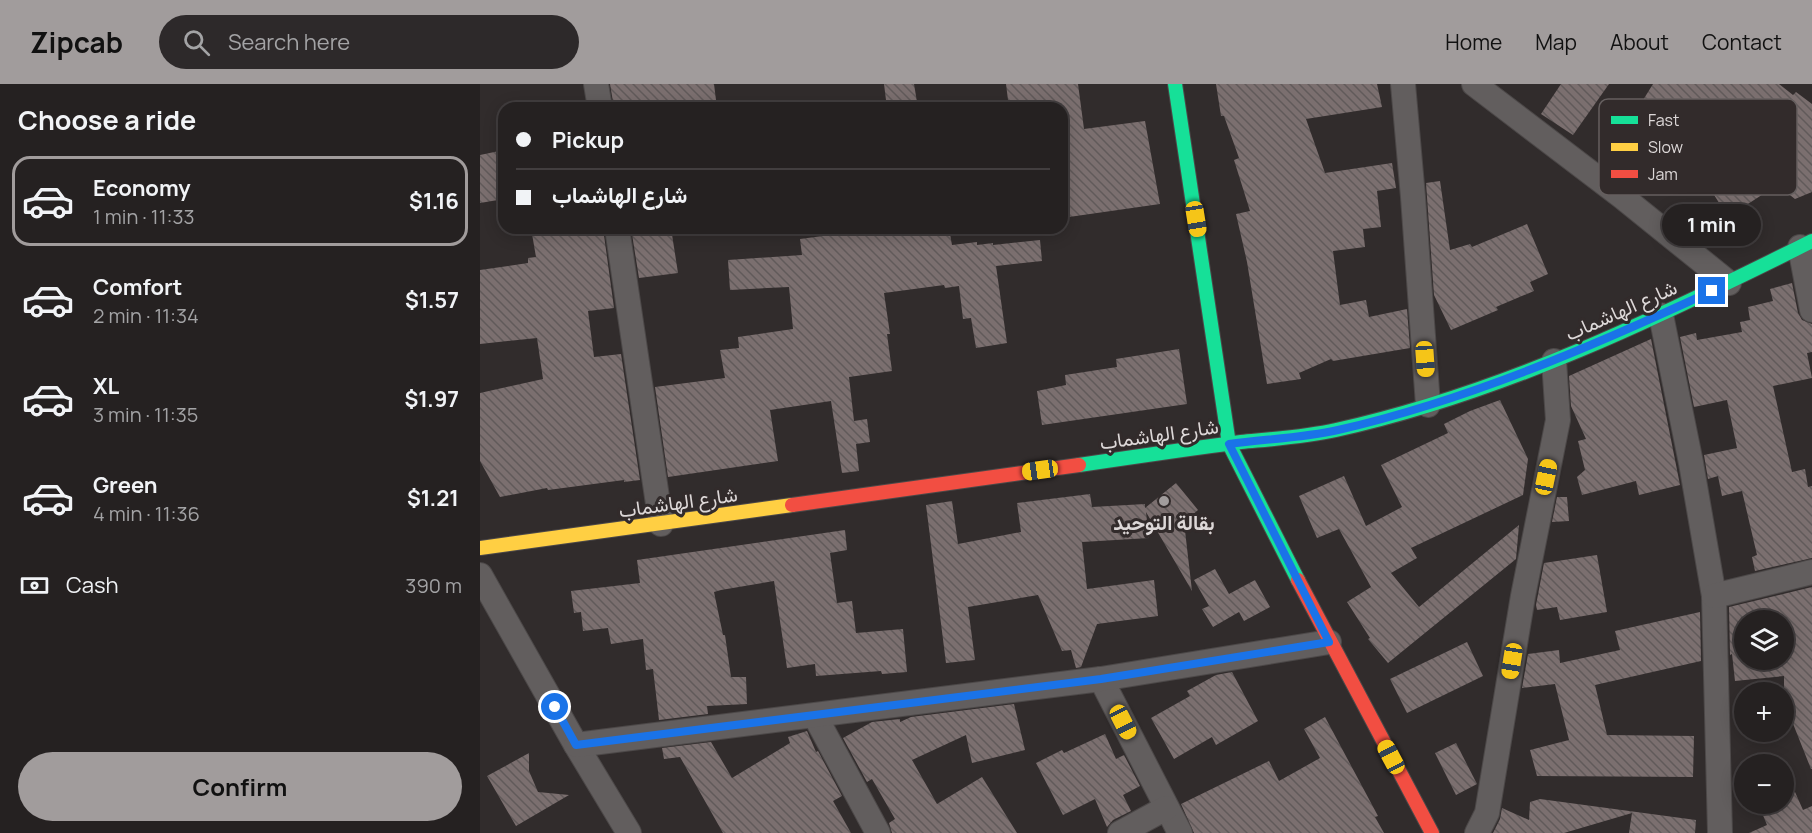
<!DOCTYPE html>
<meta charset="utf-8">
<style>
:root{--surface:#252121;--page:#2d292a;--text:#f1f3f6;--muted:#a3a3a5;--line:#423e3f;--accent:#a19c9c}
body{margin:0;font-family:Manrope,Vazirmatn,sans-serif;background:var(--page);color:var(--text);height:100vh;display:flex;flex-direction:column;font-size:22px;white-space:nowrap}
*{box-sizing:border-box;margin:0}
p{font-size:20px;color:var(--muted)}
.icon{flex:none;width:33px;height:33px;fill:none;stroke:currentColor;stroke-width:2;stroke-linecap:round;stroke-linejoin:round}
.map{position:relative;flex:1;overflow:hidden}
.panel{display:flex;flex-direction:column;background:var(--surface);width:480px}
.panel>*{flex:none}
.guide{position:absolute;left:18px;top:18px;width:570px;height:132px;border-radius:18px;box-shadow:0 3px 15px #0003,0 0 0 2px var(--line);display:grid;align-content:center;height:132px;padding:0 18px;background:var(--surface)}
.tools{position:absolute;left:1254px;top:526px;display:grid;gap:12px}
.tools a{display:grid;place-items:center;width:60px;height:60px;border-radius:50%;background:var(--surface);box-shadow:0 3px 15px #0003,0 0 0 2px var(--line);font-size:30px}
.end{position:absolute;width:27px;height:27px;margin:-14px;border:8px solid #1a73e8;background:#fff;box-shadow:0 0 0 3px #fff}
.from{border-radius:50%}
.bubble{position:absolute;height:42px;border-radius:21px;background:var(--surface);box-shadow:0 3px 15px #0003,0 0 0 2px var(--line);font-size:20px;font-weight:700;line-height:42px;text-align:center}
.car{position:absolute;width:18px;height:36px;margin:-18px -9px;border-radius:8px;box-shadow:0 0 4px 2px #0007;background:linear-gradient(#f5c518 24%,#345 0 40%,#f5c518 0 76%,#345 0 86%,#f5c518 0)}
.guide b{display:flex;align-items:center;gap:21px;height:57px;font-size:22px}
.guide b+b{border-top:2px solid var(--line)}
.guide i{width:15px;height:15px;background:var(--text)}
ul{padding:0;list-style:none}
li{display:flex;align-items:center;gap:18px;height:90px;margin:0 12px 9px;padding:0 6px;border:3px solid transparent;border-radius:18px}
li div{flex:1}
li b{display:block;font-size:22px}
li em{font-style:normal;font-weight:700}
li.current{border-color:var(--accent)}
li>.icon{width:54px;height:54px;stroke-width:1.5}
h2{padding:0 18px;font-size:27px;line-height:72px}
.pay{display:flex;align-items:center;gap:15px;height:66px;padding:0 18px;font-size:22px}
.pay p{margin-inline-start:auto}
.cta{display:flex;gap:12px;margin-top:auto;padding:12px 18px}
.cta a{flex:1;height:69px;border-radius:36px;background:var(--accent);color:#111;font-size:24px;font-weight:700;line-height:69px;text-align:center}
header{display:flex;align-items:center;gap:36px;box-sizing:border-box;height:84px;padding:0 30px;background:var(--accent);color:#111}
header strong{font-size:28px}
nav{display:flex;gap:33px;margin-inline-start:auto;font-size:21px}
.search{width:420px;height:54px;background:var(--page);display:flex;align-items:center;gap:15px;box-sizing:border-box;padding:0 21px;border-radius:33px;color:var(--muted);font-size:22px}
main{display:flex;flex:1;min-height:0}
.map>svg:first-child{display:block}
.building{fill:url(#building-back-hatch);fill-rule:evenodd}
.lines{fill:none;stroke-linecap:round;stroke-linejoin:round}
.street-casing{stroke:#4c4848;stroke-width:26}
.fast-casing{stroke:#4c4848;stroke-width:16}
.slow-casing{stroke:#4c4848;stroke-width:16}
.jam-casing{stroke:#4c4848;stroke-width:16}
.street{stroke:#625e5e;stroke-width:24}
.fast{stroke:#16e098;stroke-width:14}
.slow{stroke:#ffcf43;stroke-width:14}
.jam{stroke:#f24e42;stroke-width:14}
.route{stroke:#1a73e8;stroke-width:8}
.poi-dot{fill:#a19c9c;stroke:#322b2b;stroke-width:2}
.labels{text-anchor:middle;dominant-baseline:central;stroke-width:6;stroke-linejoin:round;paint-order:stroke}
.street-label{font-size:20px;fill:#ddd8d8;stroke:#322b2b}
.poi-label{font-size:20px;font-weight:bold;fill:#ddd8d8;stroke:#322b2b}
.key{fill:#322b2b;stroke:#655f5f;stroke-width:1.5}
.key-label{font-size:16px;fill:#ddd8d8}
</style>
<header>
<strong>Zipcab</strong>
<div class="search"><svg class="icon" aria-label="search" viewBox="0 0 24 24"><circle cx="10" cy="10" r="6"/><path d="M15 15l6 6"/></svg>Search here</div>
<nav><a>Home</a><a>Map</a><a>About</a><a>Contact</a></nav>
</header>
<main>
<section class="panel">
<h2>Choose a ride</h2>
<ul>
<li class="current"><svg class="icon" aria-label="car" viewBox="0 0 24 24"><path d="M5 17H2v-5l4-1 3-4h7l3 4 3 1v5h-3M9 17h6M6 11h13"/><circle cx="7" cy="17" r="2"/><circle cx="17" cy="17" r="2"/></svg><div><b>Economy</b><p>1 min · 11:33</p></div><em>$1.16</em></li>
<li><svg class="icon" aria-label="car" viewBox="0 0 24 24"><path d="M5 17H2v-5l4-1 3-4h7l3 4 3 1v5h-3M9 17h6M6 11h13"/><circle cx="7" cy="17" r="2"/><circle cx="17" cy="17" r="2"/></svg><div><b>Comfort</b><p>2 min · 11:34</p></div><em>$1.57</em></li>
<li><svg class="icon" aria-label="car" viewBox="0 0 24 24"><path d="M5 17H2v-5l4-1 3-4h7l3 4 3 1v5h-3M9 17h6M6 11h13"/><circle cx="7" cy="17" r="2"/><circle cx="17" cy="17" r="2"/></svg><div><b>XL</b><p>3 min · 11:35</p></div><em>$1.97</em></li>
<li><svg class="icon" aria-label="car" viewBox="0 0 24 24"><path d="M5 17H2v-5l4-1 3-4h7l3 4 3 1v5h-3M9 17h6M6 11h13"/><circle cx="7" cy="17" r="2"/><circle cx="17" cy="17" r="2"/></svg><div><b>Green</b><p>4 min · 11:36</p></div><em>$1.21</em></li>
</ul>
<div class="pay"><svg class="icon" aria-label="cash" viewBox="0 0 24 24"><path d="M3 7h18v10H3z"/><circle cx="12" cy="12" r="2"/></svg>Cash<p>390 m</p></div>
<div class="cta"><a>Confirm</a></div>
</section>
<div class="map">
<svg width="1332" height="749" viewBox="0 0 1332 749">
<defs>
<pattern id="building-back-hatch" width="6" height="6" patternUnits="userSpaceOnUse" patternTransform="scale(1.5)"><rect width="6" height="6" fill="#7b6f6f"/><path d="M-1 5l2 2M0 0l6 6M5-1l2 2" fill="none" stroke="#615a5a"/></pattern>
</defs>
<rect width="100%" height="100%" fill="#312c2c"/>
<g class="building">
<polygon points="130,0 234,0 237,24 134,24"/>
<polygon points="404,0 434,0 438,24 407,24"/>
<polygon points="526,0 598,0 604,45 665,37 680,120 582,134 582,24 529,24"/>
<polygon points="736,0 897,0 902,23 826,35 845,89 912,79 916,104 897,107 901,143 883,145 885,163 853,167 860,221 886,216 889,233 927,225 930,264 853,277 851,275 819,289 821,295 787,300 767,178 756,130 770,127 754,76 759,74 744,32 741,32"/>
<polygon points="1081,0 1129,0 1093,51 1061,30"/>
<polygon points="1173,0 1299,0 1313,11 1316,8 1332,20 1332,108 1315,115 1297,101 1248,133 1224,95 1218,103 1202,92 1199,96 1137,58"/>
<polygon points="24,66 24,115 0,119 0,71"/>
<polygon points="960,97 970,166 990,160 992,163 1047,140 1068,190 1050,198 1054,207 1016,223 1018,226 971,246 954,211 946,99"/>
<polygon points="51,144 123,144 134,224 108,227 114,273 141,270 160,396 144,398 144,396 68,406 67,404 20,413 0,377 0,309 63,295 57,254 0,260 0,186 48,179 48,174 56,173"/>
<polygon points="151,144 191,144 198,189 159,194"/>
<polygon points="373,144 469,144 472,161 497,158 497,161 513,159 513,161 560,156 562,177 516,182 527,259 496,264 491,234 483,235 479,202 465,204 464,201 404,209 410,250 407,250 412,287 369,293 374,337 387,335 390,358 376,360 379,387 362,389 351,317 290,326 298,377 188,393 175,303 245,294 240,266 259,264 258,253 313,245 309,203 250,206 248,176 322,171 320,155 373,148"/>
<polygon points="1312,199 1318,229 1322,236 1332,240 1332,268 1327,269 1332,294 1293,302 1312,388 1325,385 1328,403 1332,402 1332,474 1275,487 1272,473 1277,471 1262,407 1242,412 1238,392 1228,395 1224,371 1257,364 1247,316 1214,323 1200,253 1216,249 1217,256 1262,248 1260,238 1270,236 1268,223 1293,217 1290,205"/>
<polygon points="1171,255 1200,401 1159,411 1156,397 1102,411 1097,393 1105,386 1098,357 1106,355 1091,322 1089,292"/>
<polygon points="699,265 707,320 562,341 557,307 586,301 585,291 637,283 636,275"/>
<polygon points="1020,316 1048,375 1043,411 931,464 937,474 911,489 939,523 1039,441 1036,475 908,579 888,555 890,554 867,518 891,503 859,445 837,454 819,412 864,392 886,442 922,423 901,381 968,349 964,340 990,327"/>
<polygon points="696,399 718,426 704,438 712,507 666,428 669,454 602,458 607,505 674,496 678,532 617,540 601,583 596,584 591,566 582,567 558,511 488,523 495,576 466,579 446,421 472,417 478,460 541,448 537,419 610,410 612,423 665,420 665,424"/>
<polygon points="1077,413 1087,413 1089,437 1072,438"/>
<polygon points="365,446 367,466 350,469 357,519 372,517 376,549 423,545 427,588 402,590 401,587 336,592 335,580 307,584 294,497 241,506 234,508 243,551 245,551 251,593 266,593 267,620 227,622 228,630 179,636 173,585 166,586 163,555 131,560 128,544 103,547 101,528 94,529 91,507 160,499 157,476"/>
<polygon points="1117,471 1127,528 1080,536 1077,523 1057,526 1056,521 1064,479"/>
<polygon points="735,485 749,510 775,496 790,523 764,537 759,528 733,543 722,525 729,522 714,496"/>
<path d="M1332 503V685H1331L1304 617V592L1255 597 1252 570 1250 571 1249 523ZM1264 537H1304V576H1264Z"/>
<polygon points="1220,528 1221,577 1115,601 1127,651 1214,652 1213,693 1057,692 1050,666 1089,656 1075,600 1042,604 1048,570 1079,566 1080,579 1140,566 1135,547"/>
<polygon points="987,558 1003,592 927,629 910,595"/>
<polygon points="752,588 778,637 736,661 732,653 694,675 671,634 710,612 707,607 736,591"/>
<polygon points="534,620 545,666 492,679 486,651 432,676 457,720 502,693 537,749 412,749 409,739 415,735 392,695 387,698 363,654 392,638 420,635 420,638 431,633"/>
<polygon points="845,633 898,732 895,733 904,749 714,749 701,720 789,677 799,697 840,674 824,645"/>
<polygon points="327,647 336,668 338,667 362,712 353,717 371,749 243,749 200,673 184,675 182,664 231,658 252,694 310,659 308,653"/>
<polygon points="625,650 636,675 644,671 660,702 643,711 651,727 633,736 627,743 615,715 583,731 556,679 582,666 584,669"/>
<polygon points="976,659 997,700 976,711 955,669"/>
<polygon points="49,669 49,687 58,708 89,711 36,742 7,692"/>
<polygon points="1315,708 1323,726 1332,722 1332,749 1269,749 1287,741 1280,724 1288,720 1304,720 1304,713"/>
<polygon points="1060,715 1216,736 1215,749 1149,749 1152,729 1084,749 1013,749 1020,735 1022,724 1049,736 1050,718"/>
</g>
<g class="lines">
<defs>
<g id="street">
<polyline points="116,0 120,24"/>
<polyline points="923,0 933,113 948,321"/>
<polyline points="994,0 1141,112 1249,199"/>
<polyline points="137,144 181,440"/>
<polyline points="1320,163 1332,226"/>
<polyline points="1181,231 1211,379 1234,512 1240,749"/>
<polyline points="0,491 96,661 149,749"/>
<polyline points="1234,512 1332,488"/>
<polyline points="621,595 700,749"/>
<polyline points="335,632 398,749"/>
<polyline points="96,661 621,595 849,558"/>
<polyline points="640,749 686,724"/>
<polyline points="997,749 1007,729 1043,512 1078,336 1074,277"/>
</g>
<g id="fast">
<polyline points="695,0 749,360 818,496"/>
<path d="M599 381C653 373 707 365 761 358 793 355 825 353 856 346 1023 309 1180 233 1332 157"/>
</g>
<polyline id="slow" points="0,464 312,421"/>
<g id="jam">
<polyline points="312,421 599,381"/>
<polyline points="818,496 952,749"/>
</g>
</defs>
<use href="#street" class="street-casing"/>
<use href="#fast" class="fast-casing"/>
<use href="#slow" class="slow-casing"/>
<use href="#jam" class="jam-casing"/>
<use href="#street" class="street"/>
<use href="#fast" class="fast"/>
<use href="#slow" class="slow"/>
<use href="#jam" class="jam"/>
</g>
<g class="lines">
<path class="route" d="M75 623 96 661 621 595 849 558 749 360C785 355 823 354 858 346 988 316 1111 263 1232 207"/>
</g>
<circle class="poi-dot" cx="684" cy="417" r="6"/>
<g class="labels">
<g class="street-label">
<text transform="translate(1141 226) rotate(-24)">شارع الهاشماب</text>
<text transform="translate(679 350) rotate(-8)">شارع الهاشماب</text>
<text transform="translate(198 418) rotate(-8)">شارع الهاشماب</text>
</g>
<g class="poi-label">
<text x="684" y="438">بقالة التوحيد</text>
</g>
</g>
<rect x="1119" y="15" width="198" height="96" rx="9" class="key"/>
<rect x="1131" y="32" width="27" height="8" fill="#16e098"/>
<rect x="1131" y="59" width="27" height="8" fill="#ffcf43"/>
<rect x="1131" y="86" width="27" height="8" fill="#f24e42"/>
<g class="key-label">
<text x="1168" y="42">Fast</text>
<text x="1168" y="69">Slow</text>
<text x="1168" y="96">Jam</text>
</g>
</svg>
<div class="tools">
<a><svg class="icon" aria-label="layers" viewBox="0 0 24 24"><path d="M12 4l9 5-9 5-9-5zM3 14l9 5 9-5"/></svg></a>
<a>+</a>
<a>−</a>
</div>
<i class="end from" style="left:75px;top:623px"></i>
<i class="end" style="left:1232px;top:207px"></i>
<div class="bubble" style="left:1182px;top:120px;width:99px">1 min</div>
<i class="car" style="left:716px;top:135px;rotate:171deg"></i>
<i class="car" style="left:945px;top:275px;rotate:176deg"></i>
<i class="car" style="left:560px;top:386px;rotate:262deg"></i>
<i class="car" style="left:1066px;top:393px;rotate:12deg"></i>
<i class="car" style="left:1032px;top:577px;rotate:189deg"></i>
<i class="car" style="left:643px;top:638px;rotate:153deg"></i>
<i class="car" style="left:911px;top:673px;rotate:332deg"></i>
<div class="guide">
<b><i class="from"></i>Pickup</b>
<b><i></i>شارع الهاشماب</b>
</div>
</div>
</main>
